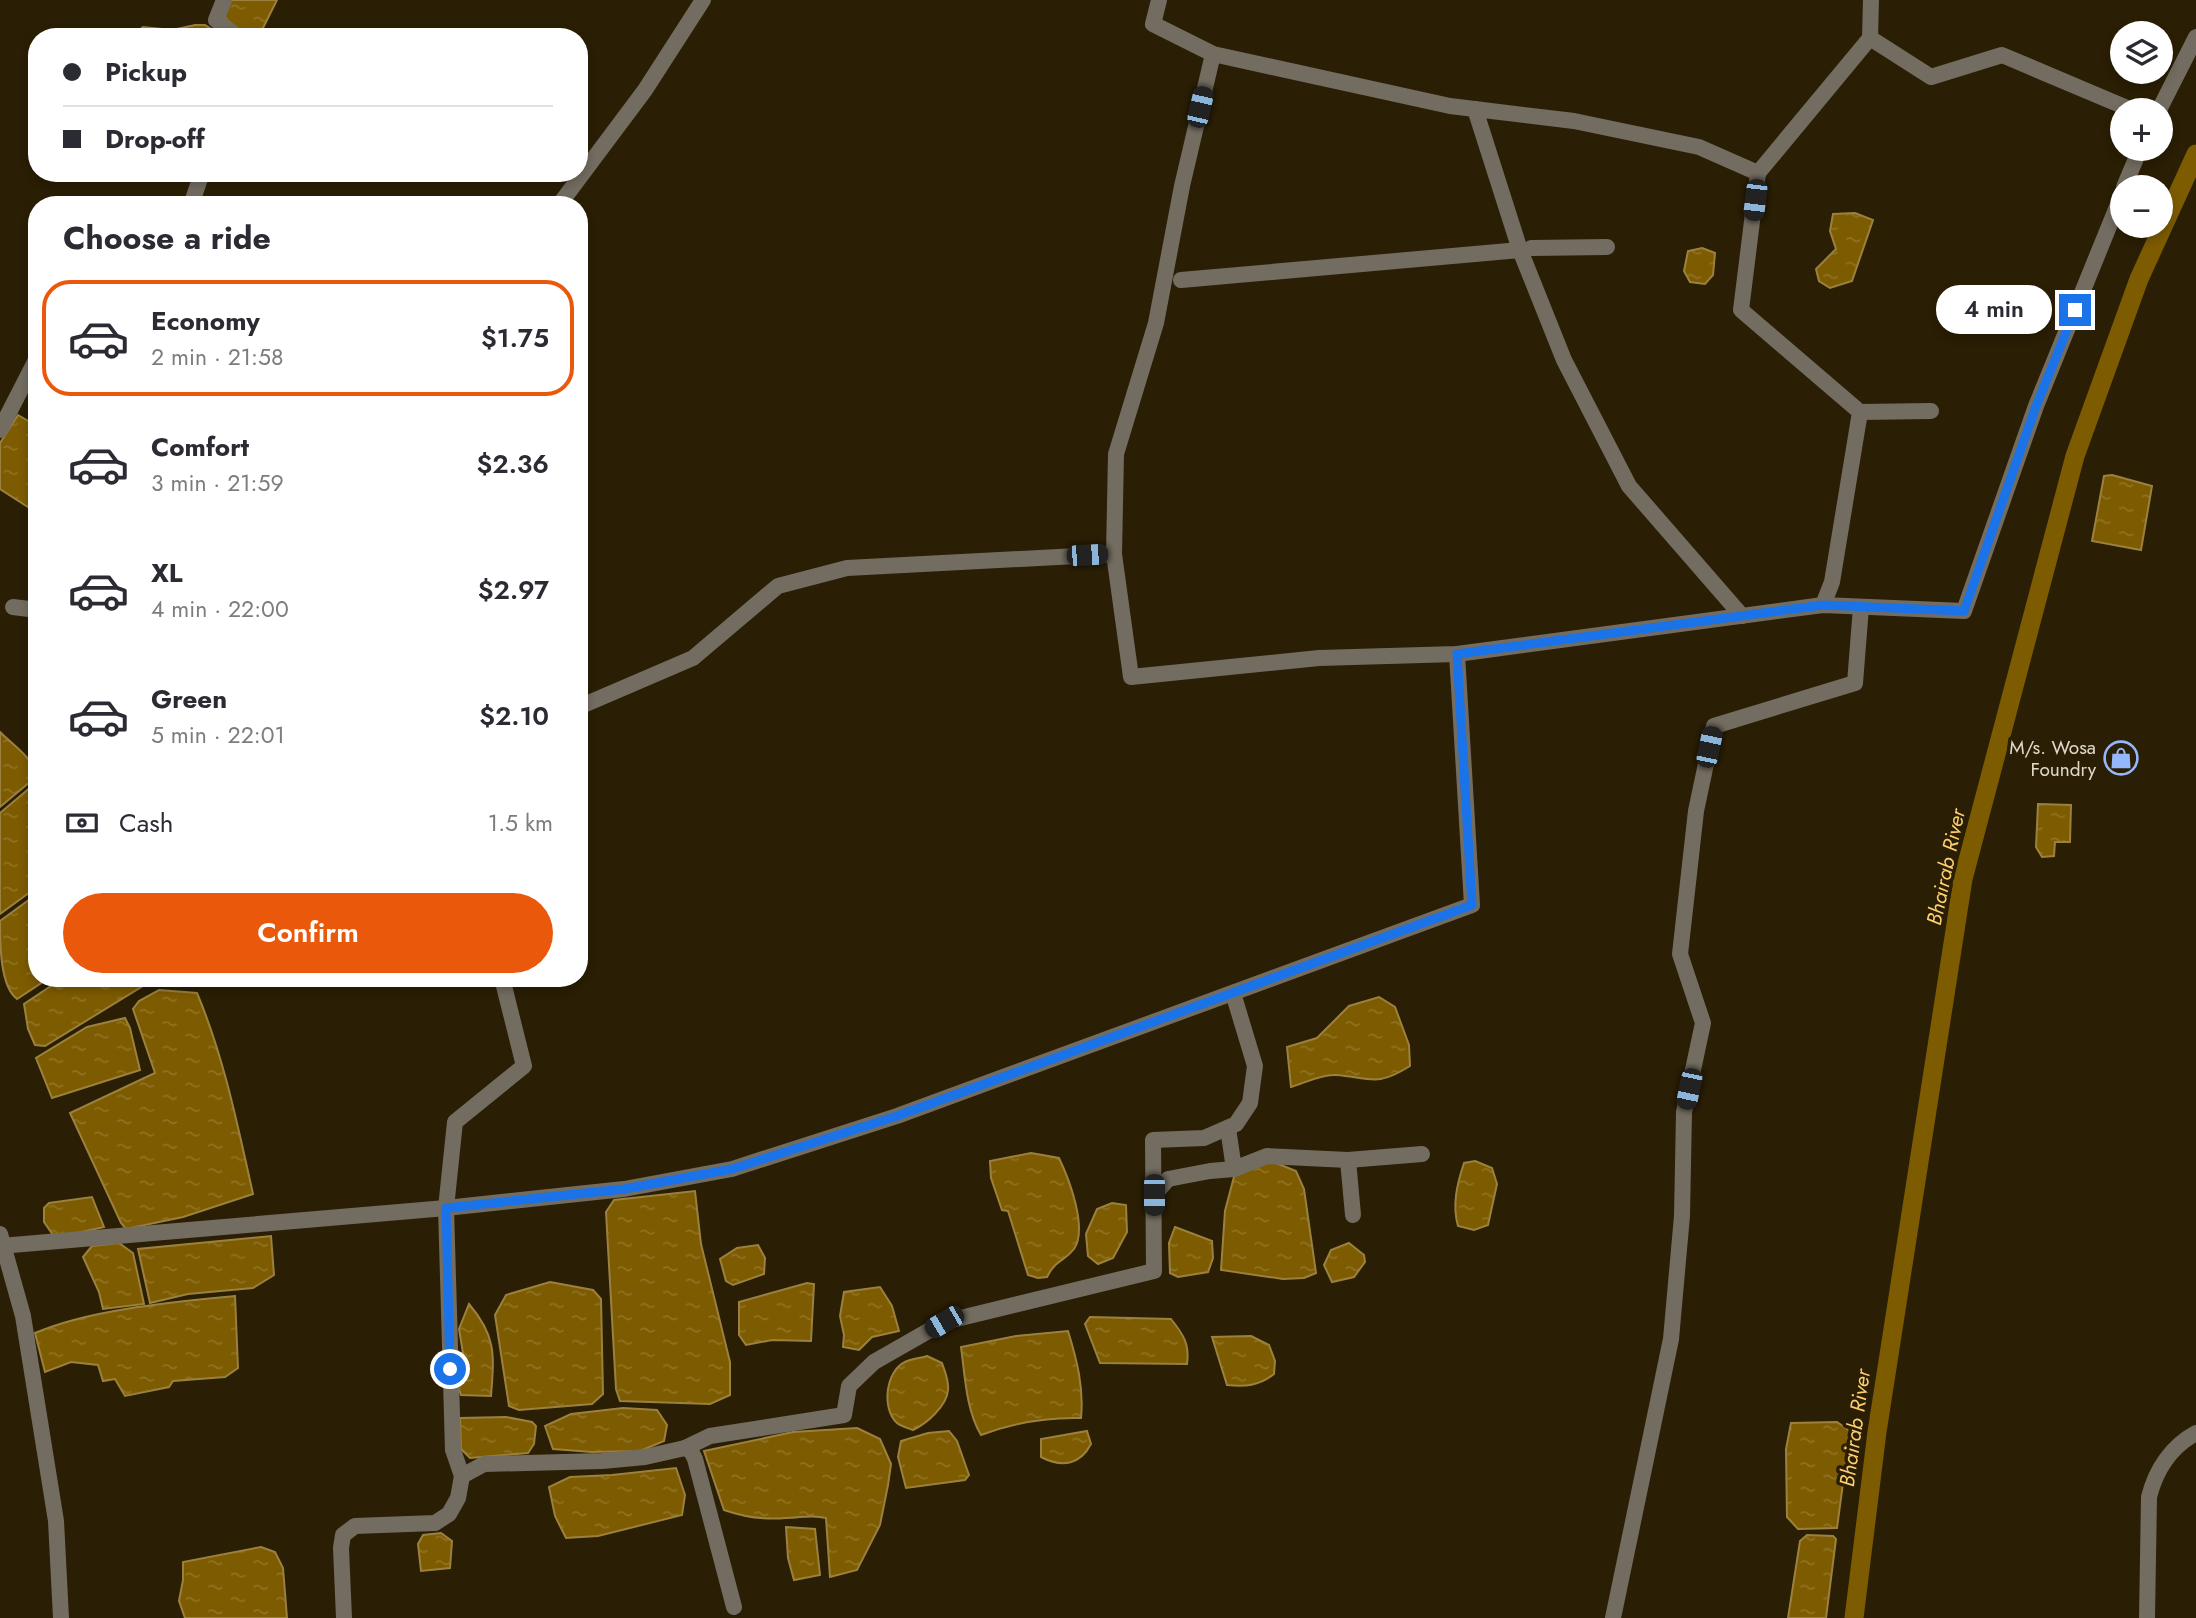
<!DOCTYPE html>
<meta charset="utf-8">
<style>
:root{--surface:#fff;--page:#f7f7f7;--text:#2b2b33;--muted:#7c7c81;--line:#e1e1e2;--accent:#ea580c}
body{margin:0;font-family:Jost,sans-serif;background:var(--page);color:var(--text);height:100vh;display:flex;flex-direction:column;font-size:26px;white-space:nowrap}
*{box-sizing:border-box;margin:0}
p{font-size:23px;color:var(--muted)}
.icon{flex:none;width:38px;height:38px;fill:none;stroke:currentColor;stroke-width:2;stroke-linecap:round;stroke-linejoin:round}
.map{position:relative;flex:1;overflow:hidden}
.side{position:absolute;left:28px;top:196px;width:560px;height:791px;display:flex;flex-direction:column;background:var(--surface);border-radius:28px;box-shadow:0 4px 10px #0003}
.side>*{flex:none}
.guide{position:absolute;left:28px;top:28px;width:560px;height:154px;border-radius:28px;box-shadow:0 4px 10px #0003;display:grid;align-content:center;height:154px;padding:0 35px;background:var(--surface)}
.fabs{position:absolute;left:2110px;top:21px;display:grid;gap:14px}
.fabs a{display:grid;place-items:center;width:63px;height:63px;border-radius:50%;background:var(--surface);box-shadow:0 4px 10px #0003;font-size:35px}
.end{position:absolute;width:32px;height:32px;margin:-16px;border:9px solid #1a73e8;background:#fff;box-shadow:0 0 0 4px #fff}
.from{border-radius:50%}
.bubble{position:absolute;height:49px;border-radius:24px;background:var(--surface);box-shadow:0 4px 10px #0003;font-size:23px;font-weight:600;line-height:49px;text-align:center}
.car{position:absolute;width:21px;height:42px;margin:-21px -10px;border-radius:9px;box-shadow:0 0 5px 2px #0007;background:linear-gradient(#222 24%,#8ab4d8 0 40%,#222 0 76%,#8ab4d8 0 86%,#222 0)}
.guide b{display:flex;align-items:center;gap:24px;height:66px;font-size:26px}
.guide b+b{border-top:2px solid var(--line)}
.guide i{width:18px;height:18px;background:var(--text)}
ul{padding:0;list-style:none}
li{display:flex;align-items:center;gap:21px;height:116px;margin:0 14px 10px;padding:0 21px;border:4px solid transparent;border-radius:28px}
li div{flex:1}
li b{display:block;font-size:26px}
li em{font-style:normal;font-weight:600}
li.on{border-color:var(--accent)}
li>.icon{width:63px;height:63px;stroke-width:1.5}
h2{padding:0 35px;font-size:32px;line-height:84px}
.pay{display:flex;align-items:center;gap:18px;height:77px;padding:0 35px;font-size:26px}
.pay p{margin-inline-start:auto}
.action{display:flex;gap:14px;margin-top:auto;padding:14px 35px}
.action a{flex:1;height:80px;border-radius:42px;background:var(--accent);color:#fff;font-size:28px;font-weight:600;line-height:80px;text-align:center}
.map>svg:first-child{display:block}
.water{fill:url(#water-ripples);stroke:#9b813d;stroke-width:2}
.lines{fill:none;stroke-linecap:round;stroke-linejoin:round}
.river{stroke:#7d5b00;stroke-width:19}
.minor{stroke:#736c60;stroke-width:16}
.route{stroke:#1a73e8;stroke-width:9}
.labels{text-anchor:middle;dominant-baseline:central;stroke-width:7;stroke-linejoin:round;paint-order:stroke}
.poi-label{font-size:19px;fill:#e0d9ca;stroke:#2a1e04;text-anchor:end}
.water-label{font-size:21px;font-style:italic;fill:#fdcf6f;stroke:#2a1e04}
</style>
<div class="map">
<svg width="2196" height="1618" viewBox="0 0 2196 1618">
<defs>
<pattern id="water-ripples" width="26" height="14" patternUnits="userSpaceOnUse" patternTransform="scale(1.75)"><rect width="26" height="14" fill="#7d5b00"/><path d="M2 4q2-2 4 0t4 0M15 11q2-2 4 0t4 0" fill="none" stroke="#8f7224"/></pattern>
</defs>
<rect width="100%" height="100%" fill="#2a1e04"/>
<g class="water">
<polygon points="229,0 277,0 261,32 255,35 234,29 223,14"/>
<polygon points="195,25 205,25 224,37 130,37 143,27 172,30"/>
<polygon points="1855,213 1873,220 1852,281 1830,288 1819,281 1816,269 1836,249 1830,231 1833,214"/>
<polygon points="1702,248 1715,253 1713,275 1705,284 1690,282 1684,271 1688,251"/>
<polygon points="18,415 37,426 37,502 31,509 0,489 0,443"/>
<polygon points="2112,475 2152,486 2141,550 2092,541 2104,476"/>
<path d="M0 732C12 744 34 759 37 776L0 807Z"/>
<polygon points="37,782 37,887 0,914 0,813"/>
<polygon points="2038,804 2071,805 2070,842 2055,842 2054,856 2042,857 2036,847"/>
<path d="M37 894V978H49L17 999C0 986 0 944 0 921Z"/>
<polygon points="63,978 156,978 45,1046 35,1045 28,1029 24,1004"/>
<path d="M159 990 197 993C224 1057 238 1127 253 1194L183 1217 126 1229 121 1223 70 1113 155 1073 133 1009 139 1001Z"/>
<path d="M1379 997 1395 1007 1409 1045 1410 1066C1375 1088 1370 1077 1335 1075 1322 1074 1304 1083 1291 1087L1287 1047 1317 1038 1349 1006Z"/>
<polygon points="125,1018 130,1028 140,1070 52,1098 36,1058 87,1027"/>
<path d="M1031 1153 1059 1158C1069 1179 1088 1228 1074 1249 1064 1262 1056 1259 1047 1277L1038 1278 1028 1275 1008 1211 1002 1210 991 1178 990 1161Z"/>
<polygon points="1266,1159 1296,1171 1304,1189 1316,1273 1304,1278 1283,1279 1221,1270 1225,1211 1235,1173"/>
<path d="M1475 1161 1492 1168 1497 1184 1488 1225 1474 1230 1458 1226C1452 1205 1457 1184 1464 1163Z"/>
<polygon points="695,1191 701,1244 730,1362 730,1395 710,1404 620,1401 616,1389 606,1212 614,1200"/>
<polygon points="92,1197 104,1227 55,1238 44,1222 44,1208 49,1203"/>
<polygon points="1112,1203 1126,1205 1127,1232 1113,1258 1098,1264 1088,1256 1086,1234 1097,1209"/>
<polygon points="1175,1227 1212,1241 1213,1258 1208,1272 1178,1277 1170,1273 1169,1243"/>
<polygon points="271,1236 274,1275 253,1288 188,1294 150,1303 138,1249"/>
<polygon points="119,1243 133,1253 144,1304 103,1309 99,1292 83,1257 92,1246"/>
<polygon points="1349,1243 1364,1255 1365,1262 1354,1277 1332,1282 1324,1265 1331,1250"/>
<polygon points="758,1245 765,1258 764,1274 733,1285 726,1281 720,1259 737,1248"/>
<polygon points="550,1282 593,1290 601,1299 603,1394 592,1404 519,1410 509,1406 495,1315 506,1295"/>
<polygon points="807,1283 814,1284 811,1341 772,1340 746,1345 739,1335 739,1302"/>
<polygon points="880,1287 892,1306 899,1331 872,1337 859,1350 843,1347 844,1335 840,1316 844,1292"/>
<path d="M235 1296 238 1368 225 1377 173 1381 169 1387 125 1396 115 1379 103 1381 98 1365 71 1362 45 1372 35 1333C91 1309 174 1302 235 1296Z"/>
<path d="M469 1304C497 1337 494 1356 491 1396L461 1395 455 1378 463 1353 459 1329Z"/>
<path d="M1090 1317 1171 1319C1183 1334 1190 1344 1187 1364L1100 1363 1085 1324Z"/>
<path d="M1068 1331C1077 1360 1084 1388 1081 1418 1047 1417 1013 1423 981 1435 966 1410 965 1376 961 1347L1016 1336Z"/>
<path d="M1251 1336 1269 1345 1275 1361 1274 1374C1259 1386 1245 1387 1227 1385L1212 1337Z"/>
<path d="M927 1356 942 1363C945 1372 949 1380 948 1390 947 1406 926 1424 913 1430 908 1428 900 1426 897 1423 881 1408 886 1371 905 1362 911 1359 921 1358 927 1356Z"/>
<polygon points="623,1408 657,1410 667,1425 664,1441 640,1451 592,1452 553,1449 545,1426 571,1414"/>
<polygon points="506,1417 532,1422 536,1426 534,1444 528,1453 470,1458 461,1449 460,1418"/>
<polygon points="1837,1422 1850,1431 1837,1528 1798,1529 1787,1517 1786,1449 1791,1423"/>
<path d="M857 1428 880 1439 891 1464 888 1485 880 1525 857 1570 830 1577 826 1518C812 1514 800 1518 786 1518 765 1520 744 1517 724 1510L704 1451 793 1432Z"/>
<polygon points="949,1431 957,1441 969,1475 965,1480 906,1488 898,1457 901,1441 928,1433"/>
<path d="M1087 1431 1091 1444C1080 1465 1062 1468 1041 1457V1439Z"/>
<polygon points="676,1468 685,1495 682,1515 598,1536 566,1538 555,1516 549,1487 570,1477 612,1475"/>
<polygon points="786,1527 815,1529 820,1575 794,1580 788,1558"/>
<polygon points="441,1533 452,1541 450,1568 421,1571 418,1544 423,1535"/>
<polygon points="1807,1535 1833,1536 1836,1539 1826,1618 1788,1618 1800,1541"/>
<polygon points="261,1547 275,1552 283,1568 287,1618 185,1618 179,1601 183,1580 183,1562"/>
</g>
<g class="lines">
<polyline class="river" points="1854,1618 1877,1432 1963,879 2075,456 2139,279 2196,154"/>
<g class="minor">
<polyline points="224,0 216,20 238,37"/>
<polyline points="1159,0 1153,24 1213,54 1450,106 1574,121 1699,147 1758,173 1741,310 1860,412 1832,582 1823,605"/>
<polyline points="1871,0 1870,38 1931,77 2002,55 2132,110"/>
<polyline points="1213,54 1182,186 1156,323 1116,454 1114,554 1131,677 1319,658 1457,654 1823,605 1964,611 2036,406 2123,192"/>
<polyline points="2159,110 2196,37"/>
<polyline points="1758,173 1870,38"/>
<polyline points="2124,187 2140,149"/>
<polyline points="191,205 202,173"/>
<polyline points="559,205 645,90 703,0"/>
<polyline points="1531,248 1607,247"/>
<polyline points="1520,250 1564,360 1629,486 1742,616"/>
<polyline points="1181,280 1520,250 1475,109"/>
<polyline points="1860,412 1931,411"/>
<polyline points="0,430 37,358"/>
<polyline points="13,607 37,610"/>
<polyline points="579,707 693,658 778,586 847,568 1114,554"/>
<polyline points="1228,1128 1234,1169"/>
<polyline points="1348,1160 1353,1215"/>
<polyline points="1154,1195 1168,1179 1210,1171 1234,1169 1267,1156 1348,1160 1422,1154"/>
<polyline points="0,1234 23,1316 56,1521 61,1618"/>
<polyline points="0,1246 446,1208 624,1189 732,1169 897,1116 1472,905 1457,654"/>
<polyline points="685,1448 710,1436 844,1415 849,1386 874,1362 944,1322 1154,1271 1153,1140 1204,1138 1236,1124 1250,1103 1255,1066 1233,993"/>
<polyline points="462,1476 453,1450 446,1208 455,1122 524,1066 502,978"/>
<polyline points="344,1618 341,1548 343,1535 355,1526 435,1523 449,1514 458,1498 462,1476 484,1464 602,1461 645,1457 685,1448 691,1451 695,1459 734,1607"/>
<polyline points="1613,1618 1671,1339 1682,1216 1684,1112 1703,1023 1680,954 1696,811 1714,726 1855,683 1861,607"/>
<path d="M2147 1618 2149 1497C2156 1469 2172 1446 2196 1433"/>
</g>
</g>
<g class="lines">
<polyline class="route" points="450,1369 446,1208 624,1189 732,1169 897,1116 1472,905 1457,654 1823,605 1964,611 2036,406 2075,310"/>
</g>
<defs>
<symbol id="shop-ring" viewBox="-11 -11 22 22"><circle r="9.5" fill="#2a1e04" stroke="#94b7fd" stroke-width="1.5"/><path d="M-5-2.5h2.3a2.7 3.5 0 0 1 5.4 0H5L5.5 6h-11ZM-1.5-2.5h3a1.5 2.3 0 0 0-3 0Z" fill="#94b7fd"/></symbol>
</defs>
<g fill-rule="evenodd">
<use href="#shop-ring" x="2102" y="739" width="38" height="38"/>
</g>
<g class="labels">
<g class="poi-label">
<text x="2096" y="747">M/s. Wosa<tspan x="2096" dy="22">Foundry</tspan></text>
</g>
<g class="water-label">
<text transform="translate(1946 867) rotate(-78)">Bhairab River</text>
<text transform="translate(1855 1428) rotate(-82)">Bhairab River</text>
</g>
</g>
</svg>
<div class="fabs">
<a><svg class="icon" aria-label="layers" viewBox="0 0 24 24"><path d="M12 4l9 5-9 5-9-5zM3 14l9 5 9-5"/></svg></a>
<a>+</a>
<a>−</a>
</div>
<i class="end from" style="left:450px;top:1369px"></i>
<i class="end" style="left:2075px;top:310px"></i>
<div class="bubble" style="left:1936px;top:285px;width:116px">4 min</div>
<i class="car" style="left:1200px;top:107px;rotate:13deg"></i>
<i class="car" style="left:1755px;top:200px;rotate:187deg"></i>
<i class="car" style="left:1087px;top:555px;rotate:87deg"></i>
<i class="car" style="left:1709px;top:747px;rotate:12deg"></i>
<i class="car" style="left:1689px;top:1089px;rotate:192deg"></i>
<i class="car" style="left:1154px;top:1195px;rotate:180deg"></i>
<i class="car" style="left:944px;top:1322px;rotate:240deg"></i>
<div class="guide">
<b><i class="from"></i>Pickup</b>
<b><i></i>Drop-off</b>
</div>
<section class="side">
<h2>Choose a ride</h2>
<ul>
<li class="on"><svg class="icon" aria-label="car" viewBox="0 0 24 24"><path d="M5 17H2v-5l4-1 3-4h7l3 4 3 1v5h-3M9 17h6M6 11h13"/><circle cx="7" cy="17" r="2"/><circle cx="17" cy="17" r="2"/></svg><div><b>Economy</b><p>2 min · 21:58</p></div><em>$1.75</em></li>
<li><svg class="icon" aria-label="car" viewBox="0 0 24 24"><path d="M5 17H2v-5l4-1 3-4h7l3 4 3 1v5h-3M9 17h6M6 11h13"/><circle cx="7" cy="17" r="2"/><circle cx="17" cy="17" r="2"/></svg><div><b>Comfort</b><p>3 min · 21:59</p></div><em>$2.36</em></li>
<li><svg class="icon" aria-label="car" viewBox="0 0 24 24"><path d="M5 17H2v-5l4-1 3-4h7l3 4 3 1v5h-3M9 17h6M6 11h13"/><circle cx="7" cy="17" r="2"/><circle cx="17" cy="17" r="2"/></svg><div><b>XL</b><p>4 min · 22:00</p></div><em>$2.97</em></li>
<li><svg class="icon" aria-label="car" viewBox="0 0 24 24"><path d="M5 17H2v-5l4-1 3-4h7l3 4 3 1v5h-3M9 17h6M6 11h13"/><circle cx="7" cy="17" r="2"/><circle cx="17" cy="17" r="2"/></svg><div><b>Green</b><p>5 min · 22:01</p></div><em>$2.10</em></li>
</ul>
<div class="pay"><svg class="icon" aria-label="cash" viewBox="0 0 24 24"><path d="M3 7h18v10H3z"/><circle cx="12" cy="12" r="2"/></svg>Cash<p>1.5 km</p></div>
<div class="action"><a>Confirm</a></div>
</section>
</div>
